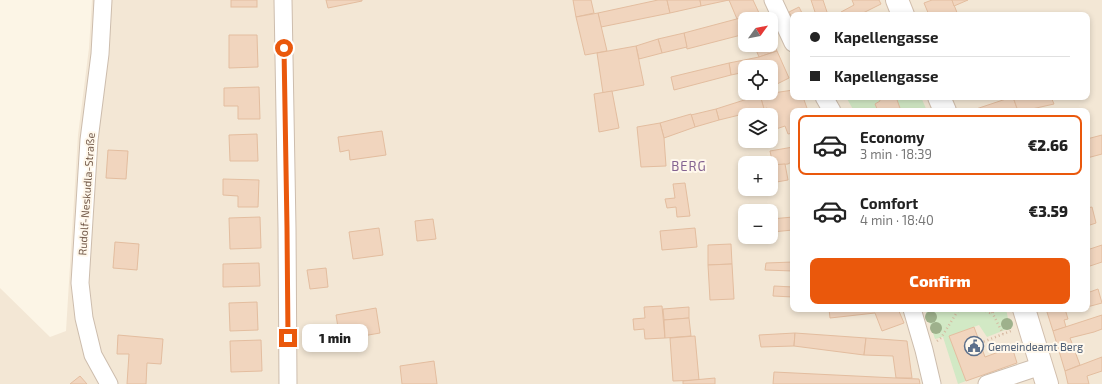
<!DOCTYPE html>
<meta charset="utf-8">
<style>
:root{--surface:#fff;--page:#f2f2f2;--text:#222;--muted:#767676;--line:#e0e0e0;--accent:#ea580c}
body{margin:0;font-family:"Exo 2",sans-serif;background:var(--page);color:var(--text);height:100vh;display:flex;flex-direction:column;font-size:15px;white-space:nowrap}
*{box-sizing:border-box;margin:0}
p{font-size:13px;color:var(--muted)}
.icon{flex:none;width:22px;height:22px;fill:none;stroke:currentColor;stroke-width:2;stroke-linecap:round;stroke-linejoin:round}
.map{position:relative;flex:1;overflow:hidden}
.sheet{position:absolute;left:790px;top:108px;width:300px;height:204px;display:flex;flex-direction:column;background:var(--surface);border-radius:8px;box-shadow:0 2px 6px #0003}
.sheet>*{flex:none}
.hud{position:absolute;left:790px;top:12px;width:300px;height:88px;border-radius:8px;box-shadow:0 2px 6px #0003;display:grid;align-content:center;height:88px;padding:0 20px;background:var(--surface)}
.needle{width:26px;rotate:57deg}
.buttons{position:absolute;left:738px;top:12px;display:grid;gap:8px}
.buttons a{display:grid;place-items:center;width:40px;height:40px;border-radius:8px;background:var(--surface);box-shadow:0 2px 6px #0003;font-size:20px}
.end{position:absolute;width:18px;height:18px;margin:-9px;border:5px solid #ea580c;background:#fff;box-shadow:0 0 0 2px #fff}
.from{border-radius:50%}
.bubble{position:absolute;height:28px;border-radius:8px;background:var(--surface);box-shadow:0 2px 6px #0003;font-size:13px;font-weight:800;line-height:28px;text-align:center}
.hud b{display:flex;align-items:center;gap:14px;height:38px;font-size:15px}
.hud b+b{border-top:1px solid var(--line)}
.hud i{width:10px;height:10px;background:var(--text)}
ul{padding:7px 0 0;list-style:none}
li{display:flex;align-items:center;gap:12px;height:60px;margin:0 8px 6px;padding:0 12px;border:2px solid transparent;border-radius:8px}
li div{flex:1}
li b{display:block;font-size:15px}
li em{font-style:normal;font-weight:800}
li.active{border-color:var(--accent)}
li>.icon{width:36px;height:36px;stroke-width:1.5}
.primary-button{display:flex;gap:8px;margin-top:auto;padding:8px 20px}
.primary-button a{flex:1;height:46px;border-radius:8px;background:var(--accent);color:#fff;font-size:16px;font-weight:800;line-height:46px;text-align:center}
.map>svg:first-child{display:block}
.residential{fill:#f3e7d5;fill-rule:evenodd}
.green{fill:#d2e9c5}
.building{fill:#f1d5be;stroke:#e3bd9f}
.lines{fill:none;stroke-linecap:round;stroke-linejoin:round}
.minor-casing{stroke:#cdbdad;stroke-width:19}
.secondary-casing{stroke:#d2bfad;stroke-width:24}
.path{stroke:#d6b9a1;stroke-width:2.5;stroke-dasharray:1 3;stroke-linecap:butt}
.minor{stroke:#fff;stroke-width:17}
.secondary{stroke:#fff;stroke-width:22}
.tree{fill:#9eb18c}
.route{stroke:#ea580c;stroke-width:5}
.labels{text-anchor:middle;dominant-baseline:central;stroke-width:4;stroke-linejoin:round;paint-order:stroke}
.street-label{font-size:11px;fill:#755c4b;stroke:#fff8ec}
.service-label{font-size:11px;fill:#4e5e75;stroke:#fff8ec;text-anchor:start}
.quarter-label{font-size:13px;letter-spacing:1px;fill:#846391;stroke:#fff8ec}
</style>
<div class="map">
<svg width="1102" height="384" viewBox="0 0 1102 384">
<rect width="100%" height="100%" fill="#fcf5e6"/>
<path class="residential" d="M92 0H1102V384H0V288L50 337 66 331 78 135 89 48ZM793 15H1087V97H793ZM745 19H771V45H745ZM745 67H771V93H745ZM793 111H1087V309H793ZM745 115H771V141H745ZM745 163H771V189H745ZM745 211H771V237H745Z"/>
<g class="green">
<polygon points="846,97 921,97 927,111 854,111"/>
<polygon points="925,309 1006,309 1010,328 987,337 979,325 949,336 966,381 958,384 943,337 935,339"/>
</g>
<g class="building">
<rect x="231" y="0" width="26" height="7"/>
<polygon points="326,0 362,0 362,1 328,8"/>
<polygon points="573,0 591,0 594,13 576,17"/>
<polygon points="658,0 667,0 670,13 601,27 598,13"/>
<polygon points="667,0 700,0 701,6 670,13"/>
<polygon points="700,0 753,0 759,13 737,19 729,0 701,6"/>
<polygon points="811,0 823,0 828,15 816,15"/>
<polygon points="852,0 879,0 881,4 859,15 842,15 841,12 854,5"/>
<polygon points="932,0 952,0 958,15 929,15 924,3"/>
<polygon points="952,0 968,0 954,6"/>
<polygon points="799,7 803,15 793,15 793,19 789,12"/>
<polygon points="598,13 607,51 585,55 576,17"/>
<polygon points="759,13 761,19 745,19 745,34 687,49 684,33"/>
<polygon points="684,33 687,47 662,53 658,39"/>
<polygon points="229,35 257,35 258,67 229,68"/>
<polygon points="658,39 662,53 639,59 636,46"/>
<polygon points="771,39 777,51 759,57 754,45 771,45"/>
<polygon points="636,46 644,85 603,93 597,53"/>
<polygon points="777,51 789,78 771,87 771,67 745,67 745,72 731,75 729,63 759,57"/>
<polygon points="729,63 731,75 674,90 671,77"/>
<polygon points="259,87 260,119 238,119 238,106 224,106 224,88"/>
<polygon points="793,90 793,97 803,97 808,111 793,111 793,133 788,134 785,126 776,129 771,118 771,115 770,115 767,108 764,109 760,95"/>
<polygon points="612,91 619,128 599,132 594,94"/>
<polygon points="760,95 764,109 719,120 716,109"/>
<polygon points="879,97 896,97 901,111 878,111 875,104 880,101"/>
<polygon points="1012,97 1013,97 1018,111 977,111 976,109"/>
<polygon points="1013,97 1051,97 1054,104 1023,111 1018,111"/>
<polygon points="716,109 719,120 695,127 691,115"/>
<polygon points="691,114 695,127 664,138 660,123"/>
<polygon points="660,123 664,138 666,166 641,167 637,127"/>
<polygon points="382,131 386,155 350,160 349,150 340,152 338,137"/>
<polygon points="257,134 258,161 230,161 229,135"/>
<polygon points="1102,135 1102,154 1087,158 1087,139"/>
<polygon points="793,147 793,161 788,164 773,165 770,151"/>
<polygon points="108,150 128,151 126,179 106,178"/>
<polygon points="785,164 788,180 771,183 771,165"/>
<polygon points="223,179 259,180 258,207 238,207 238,196 223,195"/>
<polygon points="685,183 690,216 677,217 676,207 667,208 665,199 675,198 673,184"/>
<polygon points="1092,207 1096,223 1087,226 1087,208"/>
<polygon points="260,217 261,248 230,249 229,218"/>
<polygon points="793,217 793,230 772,232 771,219"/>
<polygon points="433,219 436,239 417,241 415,221"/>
<polygon points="379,228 383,255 353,259 349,232"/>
<polygon points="695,228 697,247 662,250 660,231"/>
<polygon points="115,242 139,244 137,270 113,268"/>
<polygon points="731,244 732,264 708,265 708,245"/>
<polygon points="1102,245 1102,262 1087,267 1087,250"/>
<polygon points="793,262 793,276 793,271 765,270 766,263"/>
<polygon points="259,263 260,286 223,287 223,264"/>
<polygon points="732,264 734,299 710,300 708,265"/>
<polygon points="326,268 328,287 310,289 307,270"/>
<polygon points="774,286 793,287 793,297 773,296"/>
<polygon points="1098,289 1102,303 1087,307 1087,293"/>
<polygon points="257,302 258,330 230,331 229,303"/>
<polygon points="662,306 665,338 645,339 644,329 634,330 633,319 645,318 644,307"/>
<polygon points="689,307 689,318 664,320 663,309"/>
<polygon points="376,308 380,333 340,340 336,315"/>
<polygon points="829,309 898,309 904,323 882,331 875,313 830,318"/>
<polygon points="1046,309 1065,309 1068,319 1064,320 1066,327 1053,331"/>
<polygon points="1102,315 1102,329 1094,332 1070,338 1080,365 1065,371 1053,331"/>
<polygon points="689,318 691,336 665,338 664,320"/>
<polygon points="974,327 985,357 1012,347 1017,363 966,381 949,336"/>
<polygon points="795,333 794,346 761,347 759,335"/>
<polygon points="795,333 866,338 864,355 794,346"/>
<polygon points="118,335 163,339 161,364 147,363 146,384 127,384 129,354 117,354"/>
<polygon points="325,336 327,348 309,351 307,339"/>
<polygon points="695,336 699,380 673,381 670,338"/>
<polygon points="866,338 907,341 912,378 896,378 893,356 864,355"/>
<polygon points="261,340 262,371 231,372 230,341"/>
<polygon points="1102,357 1102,371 1087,376 1089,384 1068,384 1065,371"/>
<polygon points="434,361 437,384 402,384 400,366"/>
<polygon points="774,372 896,378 919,379 920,384 773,384"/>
<polygon points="80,376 87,384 70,384"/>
<polygon points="715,378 715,384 683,384 683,381"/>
</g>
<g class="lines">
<defs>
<g id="minor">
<polyline points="103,0 100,54 89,140 80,283 84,318 93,355 109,384"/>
<polyline points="283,0 287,228 288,384"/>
<polyline points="773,0 793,43"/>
<polyline points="824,97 832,111"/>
<polyline points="912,309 924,350 932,384"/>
<polyline points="987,384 1041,366"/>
</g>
<g id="secondary">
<polyline points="897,0 903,15"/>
<polyline points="939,97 945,111"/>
<polyline points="1024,309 1047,384"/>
</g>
</defs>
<use href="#minor" class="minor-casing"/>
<use href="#secondary" class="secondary-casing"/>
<g class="path">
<polyline points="982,309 990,313 1002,309"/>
<polyline points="992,312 1003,334"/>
<polyline points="937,341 941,338 959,309"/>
<polyline points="980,343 1011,331"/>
</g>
<use href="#minor" class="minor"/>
<use href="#secondary" class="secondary"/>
</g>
<g class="tree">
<circle cx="931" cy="317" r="6"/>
<circle cx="1007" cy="324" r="6"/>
<circle cx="936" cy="328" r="6"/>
</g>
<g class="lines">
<polyline class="route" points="284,48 287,228 288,338"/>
</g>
<defs>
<symbol id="civic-ring" viewBox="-11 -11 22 22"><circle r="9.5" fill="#fff8ec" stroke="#5c6f8a" stroke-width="1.5"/><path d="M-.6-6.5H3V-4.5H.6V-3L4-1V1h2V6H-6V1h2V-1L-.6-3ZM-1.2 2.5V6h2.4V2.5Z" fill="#5c6f8a"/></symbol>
</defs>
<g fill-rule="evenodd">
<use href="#civic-ring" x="963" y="335" width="22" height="22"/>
</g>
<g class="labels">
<g class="street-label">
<text transform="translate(86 194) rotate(-86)">Rudolf-Neskudla-Straße</text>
</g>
<g class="service-label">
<text x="988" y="346">Gemeindeamt Berg</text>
</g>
<g class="quarter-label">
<text x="689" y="166">BERG</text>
</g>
</g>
</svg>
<div class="buttons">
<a><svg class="needle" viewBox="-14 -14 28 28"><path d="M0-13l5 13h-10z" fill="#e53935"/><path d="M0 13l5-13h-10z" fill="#767676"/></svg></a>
<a><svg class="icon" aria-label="locate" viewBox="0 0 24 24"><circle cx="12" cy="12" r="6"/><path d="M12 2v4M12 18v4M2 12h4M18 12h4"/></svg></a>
<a><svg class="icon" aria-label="layers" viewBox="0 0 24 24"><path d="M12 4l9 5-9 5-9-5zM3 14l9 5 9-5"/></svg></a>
<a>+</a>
<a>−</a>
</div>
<i class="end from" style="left:284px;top:48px"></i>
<i class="end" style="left:288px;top:338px"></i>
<div class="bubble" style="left:302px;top:324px;width:66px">1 min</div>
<div class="hud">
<b><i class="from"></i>Kapellengasse</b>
<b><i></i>Kapellengasse</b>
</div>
<section class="sheet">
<ul>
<li class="active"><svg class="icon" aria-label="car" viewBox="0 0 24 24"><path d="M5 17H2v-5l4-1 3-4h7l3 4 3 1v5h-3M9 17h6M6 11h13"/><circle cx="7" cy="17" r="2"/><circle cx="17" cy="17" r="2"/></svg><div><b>Economy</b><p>3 min · 18:39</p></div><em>€2.66</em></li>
<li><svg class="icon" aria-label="car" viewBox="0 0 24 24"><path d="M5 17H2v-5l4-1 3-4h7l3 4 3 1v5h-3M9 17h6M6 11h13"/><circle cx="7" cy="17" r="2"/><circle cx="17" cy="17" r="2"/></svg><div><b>Comfort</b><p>4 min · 18:40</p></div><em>€3.59</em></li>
</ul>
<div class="primary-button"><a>Confirm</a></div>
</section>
</div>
